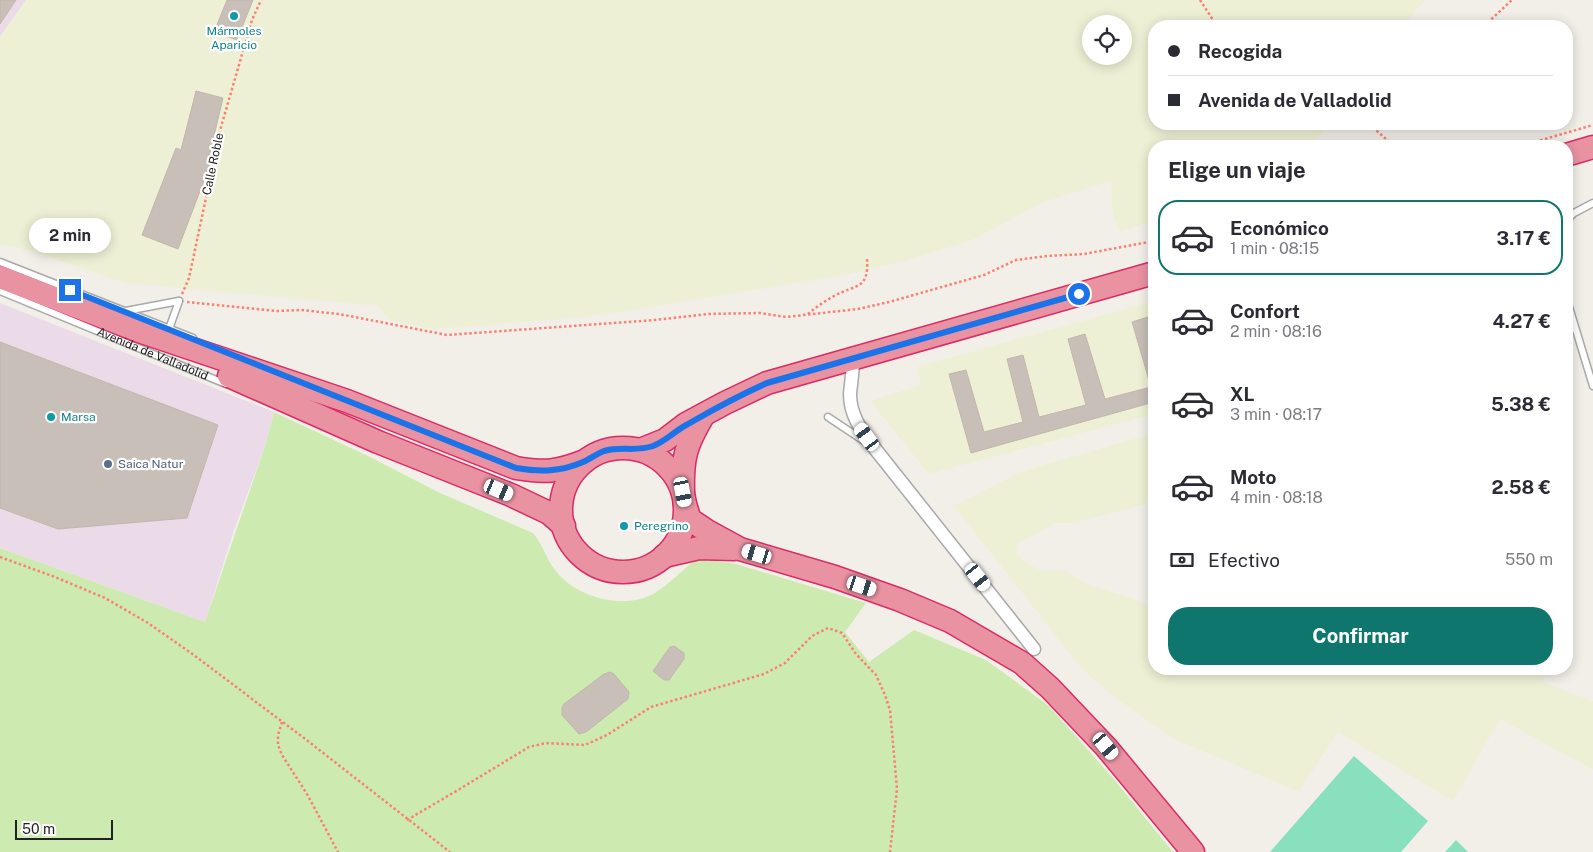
<!DOCTYPE html>
<html lang="es">
<meta charset="utf-8">
<style>
:root{--surface:#fff;--page:#f2f2f3;--text:#2b2b33;--muted:#7c7c81;--line:#e1e1e2;--accent:#0f766e}
body{margin:0;font-family:"Public Sans",sans-serif;background:var(--page);color:var(--text);height:100vh;display:flex;flex-direction:column;font-size:19px;white-space:nowrap}
*{box-sizing:border-box;margin:0}
p{font-size:16px;color:var(--muted)}
.icon{flex:none;width:28px;height:28px;fill:none;stroke:currentColor;stroke-width:2;stroke-linecap:round;stroke-linejoin:round}
.map{position:relative;flex:1;overflow:hidden}
.side{position:absolute;left:1148px;top:140px;width:425px;height:535px;display:flex;flex-direction:column;background:var(--surface);border-radius:20px;box-shadow:0 2px 12px #0003}
.side>*{flex:none}
.top-card{position:absolute;left:1148px;top:20px;width:425px;height:110px;border-radius:20px;box-shadow:0 2px 12px #0003;display:grid;align-content:center;height:110px;padding:0 20px;background:var(--surface)}
.fabs{position:absolute;left:1082px;top:15px;display:grid;gap:10px}
.fabs a{display:grid;place-items:center;width:50px;height:50px;border-radius:50%;background:var(--surface);box-shadow:0 2px 12px #0003;font-size:25px}
.scale{position:absolute;left:15px;bottom:12px;width:98px;box-sizing:border-box;padding-left:5px;border:2px solid #222;border-top:0;font-size:14px;line-height:18px;white-space:nowrap;color:#222;-webkit-text-stroke:4px #fff;paint-order:stroke}
.end{position:absolute;width:22px;height:22px;margin:-11px;border:6px solid #1a73e8;background:#fff;box-shadow:0 0 0 2px #fff}
.from{border-radius:50%}
.bubble{position:absolute;height:35px;border-radius:18px;background:var(--surface);box-shadow:0 2px 12px #0003;font-size:16px;font-weight:700;line-height:35px;text-align:center}
.car{position:absolute;width:15px;height:30px;margin:-15px -8px;border-radius:6px;box-shadow:0 0 4px 1px #0007;background:linear-gradient(#fff 24%,#345 0 40%,#fff 0 76%,#345 0 86%,#fff 0)}
.top-card b{display:flex;align-items:center;gap:18px;height:48px;font-size:19px}
.top-card b+b{border-top:1px solid var(--line)}
.top-card i{width:12px;height:12px;background:var(--text)}
ul{padding:0;list-style:none}
li{display:flex;align-items:center;gap:15px;height:75px;margin:0 10px 8px;padding:0 10px;border:2px solid transparent;border-radius:20px}
li div{flex:1}
li b{display:block;font-size:19px}
li em{font-style:normal;font-weight:700}
li.on{border-color:var(--accent)}
li>.icon{width:45px;height:45px;stroke-width:1.5}
h2{padding:0 20px;font-size:22px;line-height:60px}
.pay{display:flex;align-items:center;gap:12px;height:55px;padding:0 20px;font-size:19px}
.pay p{margin-inline-start:auto}
.button{display:flex;gap:10px;margin-top:auto;padding:10px 20px}
.button a{flex:1;height:58px;border-radius:20px;background:var(--accent);color:#fff;font-size:20px;font-weight:700;line-height:58px;text-align:center}
.map>svg:first-child{display:block}
.industrial{fill:#ebdbe8}
.farmland{fill:#eef0d5;fill-rule:evenodd}
.grass{fill:#cdebb0}
.pitch{fill:#88e0be}
.building{fill:#c7bfb8;stroke:#c4b6ab}
.lines{fill:none;stroke-linecap:round;stroke-linejoin:round}
.lane-casing{stroke:#a9a9a9;stroke-width:9}
.street-casing{stroke:#a9a9a9;stroke-width:15}
.highway-casing{stroke:#dc2a67;stroke-width:25}
.path{stroke:#fa8072;stroke-width:2.5;stroke-dasharray:2.5 2.5;stroke-linecap:butt}
.lane{stroke:#fff;stroke-width:6}
.street{stroke:#fff;stroke-width:12}
.highway{stroke:#e892a2;stroke-width:22}
.route{stroke:#1a73e8;stroke-width:6}
.culture-dot{fill:#0f9aa8;stroke:#fff;stroke-width:2}
.service-dot{fill:#5c6f8a;stroke:#fff;stroke-width:2}
.labels{text-anchor:middle;dominant-baseline:central;stroke-width:4.5;stroke-linejoin:round;paint-order:stroke}
.culture-label{font-size:12px;fill:#0d838f;stroke:#fff;text-anchor:start}
.street-label{font-size:12px;fill:#222;stroke:#fff}
.service-label{font-size:12px;fill:#4e5e75;stroke:#fff;text-anchor:start}
</style>
<div class="map">
<svg width="1593" height="852" viewBox="0 0 1593 852">
<rect width="100%" height="100%" fill="#f2efe9"/>
<g class="industrial">
<polygon points="0,0 26,0 0,37"/>
<polygon points="0,303 274,412 265,446 234,530 205,622 0,548"/>
</g>
<g class="farmland">
<path d="M26 0H1425L1403 26H1154V124H1317L1324 133 1306 146H1154V220L1120 232 1113 214 1111 181 1044 202 970 241 901 262 840 276 616 313 564 319 434 329 391 321 378 306 125 283 24 249 0 244V37ZM1091 24H1124V56H1091Z"/>
<polygon points="1154,301 1154,414 929,474 870,401 921,385 917,367"/>
<polygon points="1154,433 1154,502 1074,523 1056,523 1017,544 1016,552 1024,562 1040,570 1066,571 1089,585 1132,598 1154,610 1154,669 1549,669 1542,682 1593,701 1593,770 1500,719 1453,801 1338,732 1299,792 1172,738 1113,696 1081,668 954,506 1020,472"/>
</g>
<path class="grass" d="M274 412 368 456 440 493 533 533C544 546 547 562 559 575 581 599 629 611 658 591 672 581 684 569 697 558L736 564 866 603 845 632 869 662 914 630 986 660 1049 706 1112 777 1173 852H0V548L205 622 265 446Z"/>
<g class="pitch">
<polygon points="1354,756 1428,821 1401,852 1270,852"/>
<polygon points="1456,840 1468,852 1445,852"/>
</g>
<g class="building">
<polygon points="0,0 16,0 0,24"/>
<polygon points="227,0 253,0 237,40 214,32"/>
<polygon points="196,91 223,98 208,161 211,162 178,249 142,235 176,148 181,150"/>
<polygon points="1148,317 1154,336 1154,402 971,453 949,374 966,370 984,432 1023,422 1007,359 1023,355 1039,417 1086,405 1068,339 1085,334 1105,399 1151,387 1132,322"/>
<polygon points="0,342 218,425 187,518 58,529 0,508"/>
<polygon points="674,646 684,653 684,659 669,680 664,680 653,671 670,647"/>
<polygon points="610,672 614,674 629,692 628,699 586,732 579,734 562,715 562,708 564,704 604,674"/>
</g>
<g class="lines">
<defs>
<g id="lane">
<polyline points="1566,221 1574,213 1593,203"/>
<polyline points="0,262 193,338"/>
<path id="s1" d="M0 291 226 384"/>
<polyline points="1566,297 1593,386"/>
<polyline points="126,311 179,301"/>
<polyline points="169,329 179,301"/>
<polyline points="828,417 867,443"/>
</g>
<path id="street" d="M853 359C853 371 851 383 850 394 850 417 863 432 876 450L1034 649"/>
<g id="highway">
<polyline points="1566,155 1593,147"/>
<path d="M0 277 139 331 347 401 516 468C546 473 556 472 585 461"/>
<polyline points="229,376 378,442 511,495 549,513 564,526"/>
<circle cx="623" cy="510" r="62"/>
<polyline points="640,450 665,440 686,424 725,403 767,383 1154,273"/>
<path d="M683 491C682 457 686 445 703 416"/>
<polyline points="685,504 689,517 692,521 707,531 740,549 835,577 900,600 950,621 1022,663 1050,688 1106,747 1193,852"/>
<polyline points="664,556 699,548 734,549"/>
</g>
</defs>
<use href="#lane" class="lane-casing"/>
<use href="#street" class="street-casing"/>
<use href="#highway" class="highway-casing"/>
<g class="path">
<polyline points="1200,0 1217,26"/>
<polyline points="1484,26 1512,0"/>
<polyline points="1369,124 1394,146"/>
<polyline points="1521,146 1593,125"/>
<polyline points="182,294 189,278 221,127 252,20 261,0"/>
<polyline points="187,302 277,311 301,310 339,314 447,335 655,320 708,314 760,313 786,317 858,309 889,302 984,275 1016,260 1047,256 1084,254 1154,241"/>
<path d="M808 314C816 307 825 301 834 296 856 284 869 290 867 259"/>
<polyline points="0,557 55,577 105,598 148,623 191,653 304,738 450,852"/>
<polyline points="282,722 278,735 278,745 282,755 307,794 338,852"/>
<polyline points="407,820 458,790 529,747 546,743 585,745 607,735 651,707 764,674 785,663 812,636 828,628 842,633 856,654 876,675 885,695 890,710 897,789 890,852"/>
</g>
<use href="#lane" class="lane"/>
<use href="#street" class="street"/>
<use href="#highway" class="highway"/>
</g>
<g class="lines">
<path class="route" d="M70 290C219 348 367 409 516 468 540 472 560 472 583 462 590 459 596 454 604 451 621 446 636 452 653 446 666 441 676 430 688 424 714 409 740 395 767 383L1079 294"/>
</g>
<g class="culture-dot">
<circle cx="234" cy="16" r="5"/>
<circle cx="51" cy="417" r="5"/>
<circle cx="624" cy="526" r="5"/>
</g>
<circle class="service-dot" cx="108" cy="464" r="5"/>
<g class="labels">
<g class="culture-label">
<text x="234" y="31" text-anchor="middle">Mármoles<tspan x="234" dy="14">Aparicio</tspan></text>
<text x="61" y="417">Marsa</text>
<text x="634" y="526">Peregrino</text>
</g>
<g class="street-label">
<text transform="translate(213 164) rotate(-78)">Calle Roble</text>
<text stroke="none"><textPath href="#s1" startOffset="165">Avenida de Valladolid</textPath></text>
</g>
<g class="service-label">
<text x="118" y="464">Saica Natur</text>
</g>
</g>
</svg>
<div class="fabs">
<a><svg class="icon" aria-label="locate" viewBox="0 0 24 24"><circle cx="12" cy="12" r="6"/><path d="M12 2v4M12 18v4M2 12h4M18 12h4"/></svg></a>
</div>
<div class="scale">50 m</div>
<i class="end from" style="left:1079px;top:294px"></i>
<i class="end" style="left:70px;top:290px"></i>
<div class="bubble" style="left:29px;top:218px;width:82px">2 min</div>
<i class="car" style="left:867px;top:437px;rotate:324deg"></i>
<i class="car" style="left:499px;top:490px;rotate:113deg"></i>
<i class="car" style="left:683px;top:492px;rotate:169deg"></i>
<i class="car" style="left:757px;top:554px;rotate:287deg"></i>
<i class="car" style="left:978px;top:577px;rotate:142deg"></i>
<i class="car" style="left:862px;top:586px;rotate:108deg"></i>
<i class="car" style="left:1106px;top:746px;rotate:140deg"></i>
<div class="top-card">
<b><i class="from"></i>Recogida</b>
<b><i></i>Avenida de Valladolid</b>
</div>
<section class="side">
<h2>Elige un viaje</h2>
<ul>
<li class="on"><svg class="icon" aria-label="car" viewBox="0 0 24 24"><path d="M5 17H2v-5l4-1 3-4h7l3 4 3 1v5h-3M9 17h6M6 11h13"/><circle cx="7" cy="17" r="2"/><circle cx="17" cy="17" r="2"/></svg><div><b>Económico</b><p>1 min · 08:15</p></div><em>3.17 €</em></li>
<li><svg class="icon" aria-label="car" viewBox="0 0 24 24"><path d="M5 17H2v-5l4-1 3-4h7l3 4 3 1v5h-3M9 17h6M6 11h13"/><circle cx="7" cy="17" r="2"/><circle cx="17" cy="17" r="2"/></svg><div><b>Confort</b><p>2 min · 08:16</p></div><em>4.27 €</em></li>
<li><svg class="icon" aria-label="car" viewBox="0 0 24 24"><path d="M5 17H2v-5l4-1 3-4h7l3 4 3 1v5h-3M9 17h6M6 11h13"/><circle cx="7" cy="17" r="2"/><circle cx="17" cy="17" r="2"/></svg><div><b>XL</b><p>3 min · 08:17</p></div><em>5.38 €</em></li>
<li><svg class="icon" aria-label="car" viewBox="0 0 24 24"><path d="M5 17H2v-5l4-1 3-4h7l3 4 3 1v5h-3M9 17h6M6 11h13"/><circle cx="7" cy="17" r="2"/><circle cx="17" cy="17" r="2"/></svg><div><b>Moto</b><p>4 min · 08:18</p></div><em>2.58 €</em></li>
</ul>
<div class="pay"><svg class="icon" aria-label="cash" viewBox="0 0 24 24"><path d="M3 7h18v10H3z"/><circle cx="12" cy="12" r="2"/></svg>Efectivo<p>550 m</p></div>
<div class="button"><a>Confirmar</a></div>
</section>
</div>
